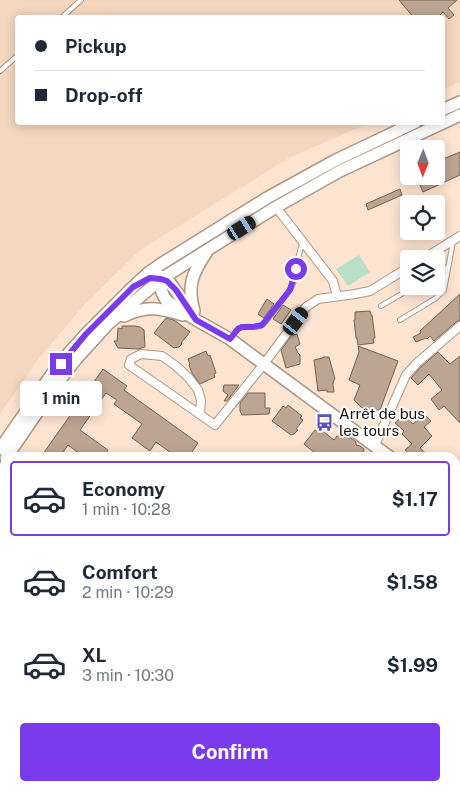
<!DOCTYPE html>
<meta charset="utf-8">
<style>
:root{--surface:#fff;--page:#f2f2f3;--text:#1f2937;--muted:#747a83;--line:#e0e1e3;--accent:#7c3aed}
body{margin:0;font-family:"Public Sans",sans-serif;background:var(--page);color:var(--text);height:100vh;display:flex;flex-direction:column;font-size:19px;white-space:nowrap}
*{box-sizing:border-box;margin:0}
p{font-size:16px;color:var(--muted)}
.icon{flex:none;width:28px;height:28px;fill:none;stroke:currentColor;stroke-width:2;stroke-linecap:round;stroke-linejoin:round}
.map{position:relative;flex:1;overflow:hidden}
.drawer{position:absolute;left:0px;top:452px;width:460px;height:339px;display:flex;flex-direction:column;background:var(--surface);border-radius:15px 15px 0 0;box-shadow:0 2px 12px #0003}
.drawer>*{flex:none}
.guide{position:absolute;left:15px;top:15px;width:430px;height:110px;border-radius:5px;box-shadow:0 2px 12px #0003;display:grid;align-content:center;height:110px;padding:0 20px;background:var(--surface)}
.needle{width:32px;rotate:181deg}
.buttons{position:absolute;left:400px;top:140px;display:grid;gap:10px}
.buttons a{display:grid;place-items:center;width:45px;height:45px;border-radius:5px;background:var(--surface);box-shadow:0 2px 12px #0003;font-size:25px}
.end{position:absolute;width:22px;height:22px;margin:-11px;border:6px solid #7c3aed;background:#fff;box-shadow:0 0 0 2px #fff}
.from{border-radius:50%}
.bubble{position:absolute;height:35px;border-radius:5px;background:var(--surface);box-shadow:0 2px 12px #0003;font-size:16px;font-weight:700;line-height:35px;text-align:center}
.car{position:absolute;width:15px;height:30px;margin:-15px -8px;border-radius:6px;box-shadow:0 0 4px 1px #0007;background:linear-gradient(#222 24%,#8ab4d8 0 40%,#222 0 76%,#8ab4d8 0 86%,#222 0)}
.guide b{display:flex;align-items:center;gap:18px;height:48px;font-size:19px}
.guide b+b{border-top:1px solid var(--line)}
.guide i{width:12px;height:12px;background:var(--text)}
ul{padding:9px 0 0;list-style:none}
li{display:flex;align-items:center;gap:15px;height:75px;margin:0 10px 8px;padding:0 10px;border:2px solid transparent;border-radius:5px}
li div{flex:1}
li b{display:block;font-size:19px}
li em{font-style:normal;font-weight:700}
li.selected{border-color:var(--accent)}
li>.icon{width:45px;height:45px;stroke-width:1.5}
.cta{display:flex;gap:10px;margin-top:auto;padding:10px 20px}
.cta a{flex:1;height:58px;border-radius:5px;background:var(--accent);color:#fff;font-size:20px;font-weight:700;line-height:58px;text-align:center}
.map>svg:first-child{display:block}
.built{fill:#f5d6be}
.green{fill:#b9dfc9}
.building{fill:#bda593;stroke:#76604f}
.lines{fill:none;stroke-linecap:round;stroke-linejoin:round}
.lane-casing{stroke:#ad9684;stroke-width:6}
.street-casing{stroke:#ad9684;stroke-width:10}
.secondary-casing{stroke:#ad9684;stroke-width:14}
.lane{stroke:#fff;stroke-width:4}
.street{stroke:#fff;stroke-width:8}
.secondary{stroke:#fff;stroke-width:11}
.rail-casing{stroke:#76675b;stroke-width:4}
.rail{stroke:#fff;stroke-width:2;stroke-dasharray:5.5;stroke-linecap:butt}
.route{stroke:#7c3aed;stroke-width:6}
.labels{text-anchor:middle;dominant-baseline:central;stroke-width:4;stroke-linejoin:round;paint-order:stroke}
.poi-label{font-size:15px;fill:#18100a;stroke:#fff;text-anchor:start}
</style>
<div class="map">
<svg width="460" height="791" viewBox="0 0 460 791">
<rect width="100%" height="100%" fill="#fde4d1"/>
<g class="built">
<polygon points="0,0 460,0 460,82 443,90 442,18 18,18 18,122 369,123 289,158 140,250 85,304 39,358 0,414"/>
<polygon points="5,546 5,786 455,786 455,628 460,631 460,791 0,791 0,550"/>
</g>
<polygon class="green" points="359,255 370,272 348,286 336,269"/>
<g class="building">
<polygon points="399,0 457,0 448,8 454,15 449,19 443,12 437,18 414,18"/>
<polygon points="460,152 460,175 423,192 416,176 436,176 436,162"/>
<polygon points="400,189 402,195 368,210 366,204"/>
<polygon points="460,294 460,320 456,322 434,341 430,336 427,339 426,338 416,342 413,337 421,333 420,331"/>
<polygon points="267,299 274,304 264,318 258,314"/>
<polygon points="283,305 291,310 281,324 273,319"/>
<polygon points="370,311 371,315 372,315 375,338 373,339 374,343 358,345 357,338 356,338 354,320 355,320 355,312"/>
<polygon points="166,318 174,320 190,332 181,343 182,344 179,347 174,348 154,333"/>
<polygon points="122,326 135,326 140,327 144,330 145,347 138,349 118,348 114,341 117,341 118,328 122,329"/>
<polygon points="297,334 300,344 295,347 298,353 300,355 300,364 286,368 281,350 292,335"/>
<polygon points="358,346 398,361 380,410 368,410 362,408 354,400 360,385 349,380 359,352"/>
<polygon points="206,351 208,356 210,355 216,373 214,374 215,377 200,384 192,373 189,365 190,364 188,359"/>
<polygon points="438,352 450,364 460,356 460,423 444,406 439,410 431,399 442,390 429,374 418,385 411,378 421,367"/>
<polygon points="323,357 329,357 335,379 334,380 333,384 334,392 327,392 327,390 318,391 314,360 323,358"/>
<polygon points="103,369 127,386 124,390 198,443 188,458 178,458 156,442 150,451 132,438 142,424 114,404 117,400 106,393 80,430 108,450 102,458 85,458 68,445 59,458 40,458"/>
<polygon points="224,385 239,385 227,401 224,401 228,395 223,391"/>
<polygon points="248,393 265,393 265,408 270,408 269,414 242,415 240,411 240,403"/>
<polygon points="288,405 302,416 300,418 303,420 296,429 298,430 294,434 291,435 272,421 283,406 286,408"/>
<polygon points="424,414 431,421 424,427 432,436 420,448 431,458 413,458 405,450 412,444 402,434 404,431 395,423 404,415 413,424"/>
<polygon points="320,429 334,440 337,436 351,438 356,442 356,445 360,446 364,449 363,456 360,455 359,458 321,458 304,444 315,430 318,432"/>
</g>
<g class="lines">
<defs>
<g id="lane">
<polyline points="61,18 81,0"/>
<polyline points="0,71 18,55"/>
<polyline points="436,274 448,267"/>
<polyline points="381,306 415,286"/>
<polyline points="400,320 436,298 444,290 453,242"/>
<path d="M232 337C234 334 236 330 239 328 246 324 255 330 262 325 267 321 291 289 293 284 297 270 297 256 303 242"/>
<polyline points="0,628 5,632"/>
<polyline points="455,638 460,641"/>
<polyline points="0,759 5,751"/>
<polyline points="76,786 81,791"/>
<polyline points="270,786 276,791"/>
<polyline points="376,786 380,791"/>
</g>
<g id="street">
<polyline points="276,207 333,281 337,296"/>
<polyline points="423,259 460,236"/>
<polyline points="200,414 201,400 198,390 188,377 176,366 162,356 141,354 131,359 129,365 215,425 264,364 306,307 318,299 355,294 370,291 409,267"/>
<polyline points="375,445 406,375 417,363 460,326"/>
</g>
<g id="secondary">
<polyline points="442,110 460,102"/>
<path d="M161 276C161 286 160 293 167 301L196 320 230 339 391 458"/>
<polyline points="155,278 167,281 170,283 193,314"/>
<path d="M194 311C187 286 192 274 206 253"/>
<path d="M124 316C146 305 160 308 183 315"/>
<polyline points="0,449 52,374 69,353 86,334 133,287 148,273 161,264 267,198 336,160 416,122"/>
<polyline points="6,458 58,382 77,358 108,324 161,279 276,207 340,171 460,115"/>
<polyline points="455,505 460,509"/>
</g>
</defs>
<use href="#lane" class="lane-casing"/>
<use href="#street" class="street-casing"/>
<use href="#secondary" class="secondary-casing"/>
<use href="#lane" class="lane"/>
<use href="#street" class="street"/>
<use href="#secondary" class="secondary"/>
<defs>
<g id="rail">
<polyline points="0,532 5,528"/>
<polyline points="455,598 460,602"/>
</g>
</defs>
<use href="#rail" class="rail-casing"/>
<use href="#rail" class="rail"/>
</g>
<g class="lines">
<polyline class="route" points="61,364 86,334 133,287 150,278 161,279 167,281 176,290 196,320 230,339 238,329 242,327 253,327 262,325 290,290 296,269"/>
</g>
<defs>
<symbol id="bus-bare" viewBox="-9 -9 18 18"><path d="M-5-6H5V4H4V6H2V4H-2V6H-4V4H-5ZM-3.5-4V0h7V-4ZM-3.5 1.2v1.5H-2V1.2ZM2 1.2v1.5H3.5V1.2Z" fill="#5650c7" stroke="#fff" stroke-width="2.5" paint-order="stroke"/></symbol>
</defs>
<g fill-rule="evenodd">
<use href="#bus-bare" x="312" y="410" width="25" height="25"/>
</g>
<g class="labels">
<g class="poi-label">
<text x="339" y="413">Arrêt de bus<tspan x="339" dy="17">les tours</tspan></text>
</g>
</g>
</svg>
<div class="buttons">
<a><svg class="needle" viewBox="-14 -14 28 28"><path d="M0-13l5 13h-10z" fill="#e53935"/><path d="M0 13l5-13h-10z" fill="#747a83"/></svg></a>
<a><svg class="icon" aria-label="locate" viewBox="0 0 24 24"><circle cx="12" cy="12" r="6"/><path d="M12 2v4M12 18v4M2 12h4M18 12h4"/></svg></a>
<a><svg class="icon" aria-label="layers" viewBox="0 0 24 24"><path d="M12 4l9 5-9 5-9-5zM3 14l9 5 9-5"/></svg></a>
</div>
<i class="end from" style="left:296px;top:269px"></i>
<i class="end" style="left:61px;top:364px"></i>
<div class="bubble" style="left:20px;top:381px;width:82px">1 min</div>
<i class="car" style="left:242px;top:228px;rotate:58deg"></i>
<i class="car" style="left:296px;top:321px;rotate:37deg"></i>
<div class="guide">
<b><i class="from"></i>Pickup</b>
<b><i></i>Drop-off</b>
</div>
<section class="drawer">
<ul>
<li class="selected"><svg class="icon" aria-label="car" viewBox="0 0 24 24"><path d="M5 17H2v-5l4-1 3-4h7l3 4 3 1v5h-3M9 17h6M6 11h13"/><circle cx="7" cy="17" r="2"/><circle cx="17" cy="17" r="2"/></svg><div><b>Economy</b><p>1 min · 10:28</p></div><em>$1.17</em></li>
<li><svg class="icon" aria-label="car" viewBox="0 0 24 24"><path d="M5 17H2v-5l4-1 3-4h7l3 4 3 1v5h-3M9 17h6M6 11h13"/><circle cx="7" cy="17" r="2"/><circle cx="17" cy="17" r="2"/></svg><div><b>Comfort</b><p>2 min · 10:29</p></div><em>$1.58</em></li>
<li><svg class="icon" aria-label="car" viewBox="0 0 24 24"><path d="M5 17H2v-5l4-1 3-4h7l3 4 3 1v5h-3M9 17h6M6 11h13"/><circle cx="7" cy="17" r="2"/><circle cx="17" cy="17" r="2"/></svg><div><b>XL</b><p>3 min · 10:30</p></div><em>$1.99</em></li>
</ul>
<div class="cta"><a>Confirm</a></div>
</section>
</div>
